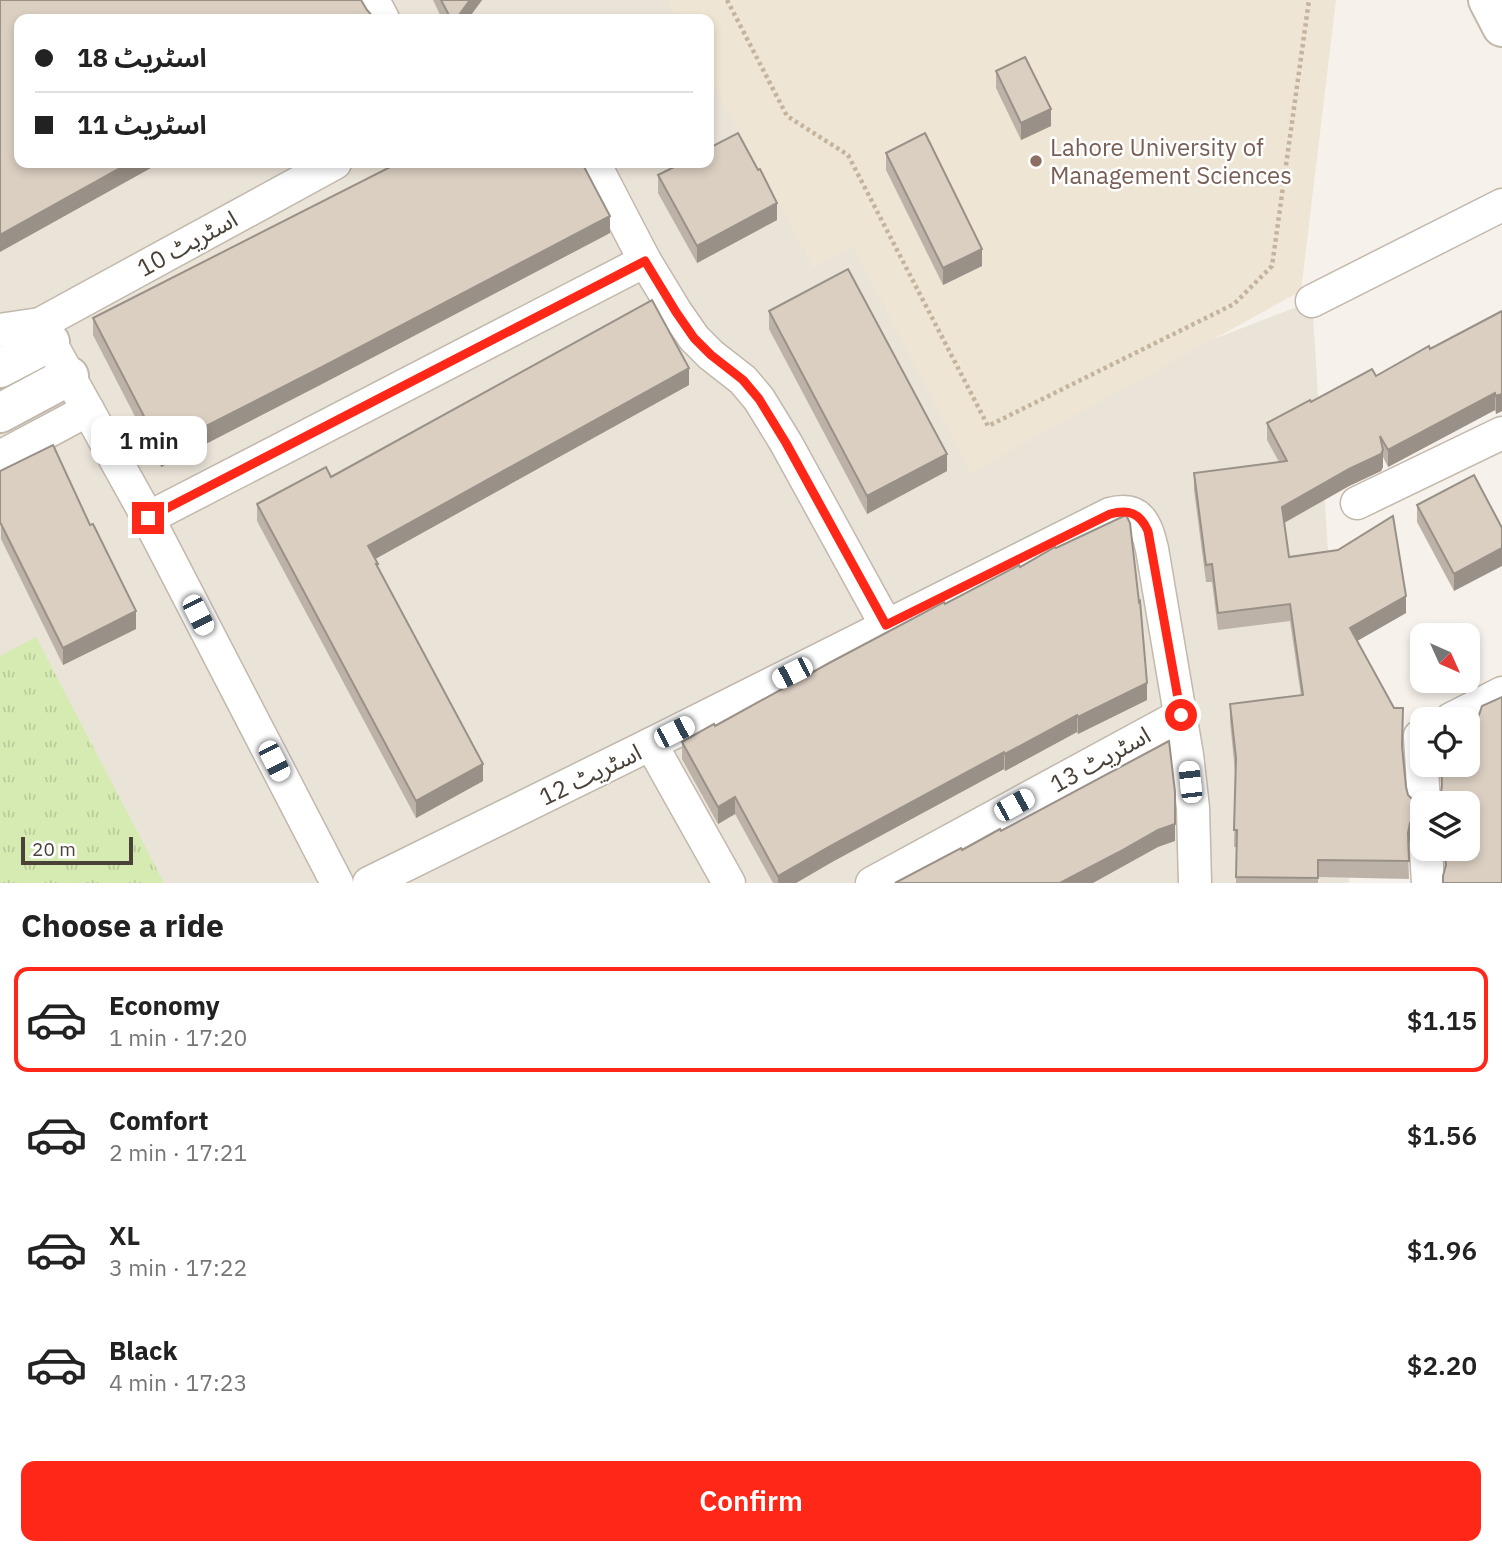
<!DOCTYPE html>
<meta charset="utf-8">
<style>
:root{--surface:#fff;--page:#f2f2f2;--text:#222;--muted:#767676;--line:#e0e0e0;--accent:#ff2818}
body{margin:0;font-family:"IBM Plex Sans","Noto Sans Arabic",sans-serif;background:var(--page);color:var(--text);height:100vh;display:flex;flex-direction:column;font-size:26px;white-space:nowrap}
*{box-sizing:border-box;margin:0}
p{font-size:23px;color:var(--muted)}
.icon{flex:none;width:38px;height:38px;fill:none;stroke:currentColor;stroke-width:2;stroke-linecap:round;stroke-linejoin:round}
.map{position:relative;height:883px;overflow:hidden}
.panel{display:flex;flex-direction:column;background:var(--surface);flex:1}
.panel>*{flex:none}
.guide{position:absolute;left:14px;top:14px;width:700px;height:154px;border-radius:14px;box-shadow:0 4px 10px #0003;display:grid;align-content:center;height:154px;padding:0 21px;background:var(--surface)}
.needle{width:46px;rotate:135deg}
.controls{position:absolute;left:1410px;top:623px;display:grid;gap:14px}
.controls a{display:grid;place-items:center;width:70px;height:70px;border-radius:14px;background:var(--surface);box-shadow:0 4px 10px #0003;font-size:35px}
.scale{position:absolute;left:21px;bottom:18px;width:112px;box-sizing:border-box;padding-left:7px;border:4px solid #4a4238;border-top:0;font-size:19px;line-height:24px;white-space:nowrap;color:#4a4238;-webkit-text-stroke:5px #fff;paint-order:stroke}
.end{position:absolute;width:32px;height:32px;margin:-16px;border:9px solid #ff2818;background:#fff;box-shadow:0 0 0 4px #fff}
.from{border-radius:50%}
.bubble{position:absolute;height:49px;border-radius:14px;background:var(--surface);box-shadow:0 4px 10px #0003;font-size:23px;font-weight:600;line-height:49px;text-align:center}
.car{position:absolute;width:21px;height:42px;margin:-21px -10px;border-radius:9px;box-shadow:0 0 5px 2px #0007;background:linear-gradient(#fff 24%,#345 0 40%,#fff 0 76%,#345 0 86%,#fff 0)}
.guide b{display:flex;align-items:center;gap:24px;height:66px;font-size:26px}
.guide b+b{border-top:2px solid var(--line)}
.guide i{width:18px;height:18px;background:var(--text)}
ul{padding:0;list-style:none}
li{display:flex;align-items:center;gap:21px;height:105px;margin:0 14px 10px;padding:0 7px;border:4px solid transparent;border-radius:14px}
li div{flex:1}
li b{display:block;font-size:26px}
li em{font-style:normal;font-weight:600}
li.on{border-color:var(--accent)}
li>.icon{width:63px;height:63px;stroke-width:1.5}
h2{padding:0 21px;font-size:32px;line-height:84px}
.button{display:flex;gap:14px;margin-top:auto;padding:14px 21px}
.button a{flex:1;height:80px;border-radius:14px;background:var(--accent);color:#fff;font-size:28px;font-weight:600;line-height:80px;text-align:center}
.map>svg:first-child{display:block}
.residential{fill:#eae3d8;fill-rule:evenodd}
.education{fill:#efe5d4}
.grass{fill:url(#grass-tufts)}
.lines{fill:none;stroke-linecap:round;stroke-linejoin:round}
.minor-casing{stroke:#c2b8ac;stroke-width:35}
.tertiary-casing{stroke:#c2b8ac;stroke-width:42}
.path{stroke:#c4b39d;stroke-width:4.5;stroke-dasharray:3.5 3.5;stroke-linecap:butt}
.minor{stroke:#fff;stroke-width:32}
.tertiary{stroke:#fff;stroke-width:38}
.wall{fill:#bcb2a7}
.shaded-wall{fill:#999188}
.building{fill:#dbcfc2;stroke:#999188;stroke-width:2}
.route{stroke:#ff2818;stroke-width:9}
.education-dot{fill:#8d6e63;stroke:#fff;stroke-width:2.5}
.labels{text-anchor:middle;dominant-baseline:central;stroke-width:5;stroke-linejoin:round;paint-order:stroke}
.education-label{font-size:24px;fill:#785e54;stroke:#fff;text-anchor:start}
.street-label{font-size:24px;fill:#4a4238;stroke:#fff}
</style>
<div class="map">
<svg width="1502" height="883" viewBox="0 0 1502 883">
<defs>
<pattern id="grass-tufts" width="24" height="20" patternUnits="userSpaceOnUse" patternTransform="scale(1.75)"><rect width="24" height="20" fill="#d6ebb2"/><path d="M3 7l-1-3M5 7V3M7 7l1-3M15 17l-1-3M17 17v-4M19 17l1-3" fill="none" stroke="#b9cb9a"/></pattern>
</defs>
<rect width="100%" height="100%" fill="#f6f1ea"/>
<path class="residential" d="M0 0H734L989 426 1312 301 1349 883H0ZM19 19H709V163H19Z"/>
<polygon class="education" points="667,0 1336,0 1301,291 970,473 854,247 814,268 709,77 709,19 677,19"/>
<polygon class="grass" points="36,637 164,883 0,883 0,656"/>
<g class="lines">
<defs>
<g id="minor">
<polyline points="373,0 383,19"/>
<polyline points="594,163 645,261 676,312 694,338 711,355 743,380 759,399 786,443 886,625"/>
<polyline points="1312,301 1502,205"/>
<polyline points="40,324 148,518 337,883"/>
<polyline points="0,330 40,324 335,163"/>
<polyline points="0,457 88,410"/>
<polyline points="1357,503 1502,433"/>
<polyline points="148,518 645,261"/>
<polyline points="1451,719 1502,693"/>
<polyline points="1423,734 1420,736 1424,803"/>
<polyline points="651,744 729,883"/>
<polyline points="1426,849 1428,883"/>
<path d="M369 883 651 744 1110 514C1140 506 1146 524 1152 549L1187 755 1193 808 1195 883"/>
<polyline points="872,883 1181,715"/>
</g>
<g id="tertiary">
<polyline points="1488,0 1502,27"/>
<polyline points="0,368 50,342"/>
<polyline points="0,413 69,376"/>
</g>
</defs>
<use href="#minor" class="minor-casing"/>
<use href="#tertiary" class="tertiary-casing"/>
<polyline class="path" points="727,0 787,116 848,155 988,426 1234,304 1272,266 1309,0"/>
<use href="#minor" class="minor"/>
<use href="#tertiary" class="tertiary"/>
</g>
<g class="wall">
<polygon points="433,0 482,0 468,19 442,19"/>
<polygon points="996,71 1051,126 1021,140 996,88"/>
<polygon points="886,153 982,266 943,285 886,170"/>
<polygon points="658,175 777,220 697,263 658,193"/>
<polygon points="610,233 322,384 161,467 93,335 93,318"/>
<polygon points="769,311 947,471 867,514 769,329"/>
<polygon points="1502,311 1502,411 1496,414 1495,410 1388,467 1383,457 1383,467 1381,471 1349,486 1284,523 1289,557 1406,613 1357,641 1403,748 1406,787 1408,795 1415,802 1423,804 1423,831 1417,833 1410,840 1408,847 1409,879 1318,877 1318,883 1236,883 1236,847 1234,847 1235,772 1230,721 1230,704 1301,696 1290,621 1218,630 1212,582 1206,582 1194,490 1194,473 1279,462 1267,440 1267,423 1311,402 1376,376 1430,349"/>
<polygon points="689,385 375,559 378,567 483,781 416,818 257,521 257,504"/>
<polygon points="0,471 90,525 136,629 63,665 1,539"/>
<polygon points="1417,505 1502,528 1454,591 1417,522"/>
<polygon points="945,604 1147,700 1078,734 1077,732 1005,771 1004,769 832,862 796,883 773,883 735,814 718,824 682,759 682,742 715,726"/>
<polygon points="1502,697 1502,883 1443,883 1443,876 1445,867 1444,849 1468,849 1468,803 1427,803 1433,801 1441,793 1442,789 1440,765 1468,765 1468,721 1478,718 1482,706"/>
</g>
<g class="shaded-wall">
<polygon points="470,0 482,0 468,19 456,19"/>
<polygon points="1051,109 1051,126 1021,140 1021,123"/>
<polygon points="129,163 160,163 0,252 0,235"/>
<polygon points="777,203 777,220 697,263 697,246"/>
<polygon points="610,216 610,233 322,384 161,467 161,449"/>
<polygon points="982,249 982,266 943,285 943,268"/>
<polygon points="689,368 689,385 368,563 368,546"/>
<polygon points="1495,393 1495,410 1388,467 1388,450"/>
<polygon points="1502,394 1502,411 1496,414 1496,396"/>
<polygon points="1383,450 1383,467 1381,471 1349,486 1282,524 1282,507"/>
<polygon points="947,454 947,471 867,514 867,496"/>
<polygon points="1502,548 1502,566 1454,591 1454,574"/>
<polygon points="1406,596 1406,613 1350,645 1350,628"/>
<polygon points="136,611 136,629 63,665 63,648"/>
<polygon points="1147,683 1147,700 1078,734 1078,717"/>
<polygon points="1077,715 1077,732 1005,771 1005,754"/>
<polygon points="1004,752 1004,769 832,862 796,883 778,883 778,876 832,845"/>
<polygon points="483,764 483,781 416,818 416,801"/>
<polygon points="735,797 735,814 718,824 718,807"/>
<polygon points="1423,814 1423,831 1417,833 1410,840 1408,850 1408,833 1410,823 1417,816"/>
<polygon points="1175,824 1175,841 1158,847 1093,883 1060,883 1158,830"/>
</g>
<g class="building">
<polygon points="0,0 361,0 367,10 373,17 378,19 19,19 19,163 129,163 0,235"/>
<polygon points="441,0 470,0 456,19 451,19"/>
<polygon points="1025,57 1051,109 1021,123 996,71"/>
<polygon points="738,133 758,170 760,169 777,203 697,246 658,175 682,163 709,163 709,148"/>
<polygon points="925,133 982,249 943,268 886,153"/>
<polygon points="398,163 582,163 610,216 322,367 161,449 93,318"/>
<polygon points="848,269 947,454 867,496 769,311"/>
<polygon points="652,300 689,368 368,546 378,564 376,564 483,764 416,801 257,504 326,467 331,477"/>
<polygon points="1502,311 1502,394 1496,396 1495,393 1388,450 1380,436 1383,450 1381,454 1349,469 1282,507 1289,557 1338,550 1393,516 1406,596 1350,628 1394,708 1403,708 1402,746 1406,787 1408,795 1415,802 1423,804 1423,814 1417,816 1410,823 1408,833 1409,861 1318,860 1318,878 1236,877 1237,830 1234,830 1236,758 1230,704 1303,695 1290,604 1218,613 1212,564 1206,565 1194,473 1287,461 1267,423 1310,400 1311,402 1372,369 1376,376 1429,346 1430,349"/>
<polygon points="53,445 90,525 93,524 136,611 63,648 0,522 0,471"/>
<polygon points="1474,475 1502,528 1502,548 1454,574 1417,505"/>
<polygon points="1126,515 1130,523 1139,602 1140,601 1147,683 1078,717 1077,715 1005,754 1004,752 832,845 778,876 735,797 718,807 682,742 714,724 715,726 831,662 944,602 945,604 1019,565 1020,567 1055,547 1056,548"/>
<polygon points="1502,697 1502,883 1443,883 1443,876 1446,865 1445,849 1468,849 1468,803 1427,803 1433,801 1441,793 1442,785 1441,765 1468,765 1468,721 1478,718 1482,706"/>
<polygon points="1169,741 1175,792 1175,824 1158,830 1119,852 1060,883 895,883 961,848 962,850 1000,829 1001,831"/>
</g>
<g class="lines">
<path class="route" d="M148 518 645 261 676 312 694 338 711 355 743 380 759 399 786 443 886 625 1110 514C1129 509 1140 513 1148 531L1181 715"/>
</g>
<circle class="education-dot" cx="1036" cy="161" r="7"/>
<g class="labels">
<g class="education-label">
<text x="1050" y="147">Lahore University of<tspan x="1050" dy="28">Management Sciences</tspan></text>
</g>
<g class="street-label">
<text transform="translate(187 243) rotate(-29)">اسٹریٹ 10</text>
<text transform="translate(1100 759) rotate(-29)">اسٹریٹ 13</text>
<text transform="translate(590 774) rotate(-26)">اسٹریٹ 12</text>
</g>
</g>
</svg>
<div class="controls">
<a><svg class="needle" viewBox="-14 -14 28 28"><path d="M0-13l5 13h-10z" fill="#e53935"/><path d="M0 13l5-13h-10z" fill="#767676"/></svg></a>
<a><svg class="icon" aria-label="locate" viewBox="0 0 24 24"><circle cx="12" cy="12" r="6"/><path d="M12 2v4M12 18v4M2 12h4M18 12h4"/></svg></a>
<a><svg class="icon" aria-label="layers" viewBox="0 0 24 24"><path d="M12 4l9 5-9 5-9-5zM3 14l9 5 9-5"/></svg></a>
</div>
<div class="scale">20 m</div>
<i class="end from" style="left:1181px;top:715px"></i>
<i class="end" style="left:148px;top:518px"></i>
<div class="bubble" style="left:91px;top:416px;width:116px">1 min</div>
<i class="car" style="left:198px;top:615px;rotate:153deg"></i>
<i class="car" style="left:792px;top:673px;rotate:243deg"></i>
<i class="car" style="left:674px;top:732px;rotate:63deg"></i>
<i class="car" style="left:274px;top:761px;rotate:153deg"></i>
<i class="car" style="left:1190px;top:782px;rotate:354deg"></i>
<i class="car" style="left:1014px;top:805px;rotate:61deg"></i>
<div class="guide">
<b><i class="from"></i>اسٹریٹ 18</b>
<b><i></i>اسٹریٹ 11</b>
</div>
</div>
<section class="panel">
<h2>Choose a ride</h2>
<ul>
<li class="on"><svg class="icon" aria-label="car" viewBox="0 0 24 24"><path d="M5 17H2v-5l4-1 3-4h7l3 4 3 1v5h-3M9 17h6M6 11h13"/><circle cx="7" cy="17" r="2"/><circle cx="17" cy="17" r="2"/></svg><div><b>Economy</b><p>1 min · 17:20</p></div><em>$1.15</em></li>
<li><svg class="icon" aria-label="car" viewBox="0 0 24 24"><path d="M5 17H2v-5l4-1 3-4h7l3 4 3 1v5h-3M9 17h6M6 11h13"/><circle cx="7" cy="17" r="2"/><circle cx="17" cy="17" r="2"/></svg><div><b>Comfort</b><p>2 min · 17:21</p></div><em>$1.56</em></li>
<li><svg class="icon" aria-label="car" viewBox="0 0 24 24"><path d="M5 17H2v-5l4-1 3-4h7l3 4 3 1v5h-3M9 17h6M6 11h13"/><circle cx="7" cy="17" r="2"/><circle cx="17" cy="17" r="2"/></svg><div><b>XL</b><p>3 min · 17:22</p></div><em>$1.96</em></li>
<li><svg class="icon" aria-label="car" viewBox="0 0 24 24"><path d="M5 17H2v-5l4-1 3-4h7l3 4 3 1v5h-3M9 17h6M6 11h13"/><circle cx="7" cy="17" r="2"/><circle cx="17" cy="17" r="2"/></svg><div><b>Black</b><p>4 min · 17:23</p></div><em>$2.20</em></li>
</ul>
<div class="button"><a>Confirm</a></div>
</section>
